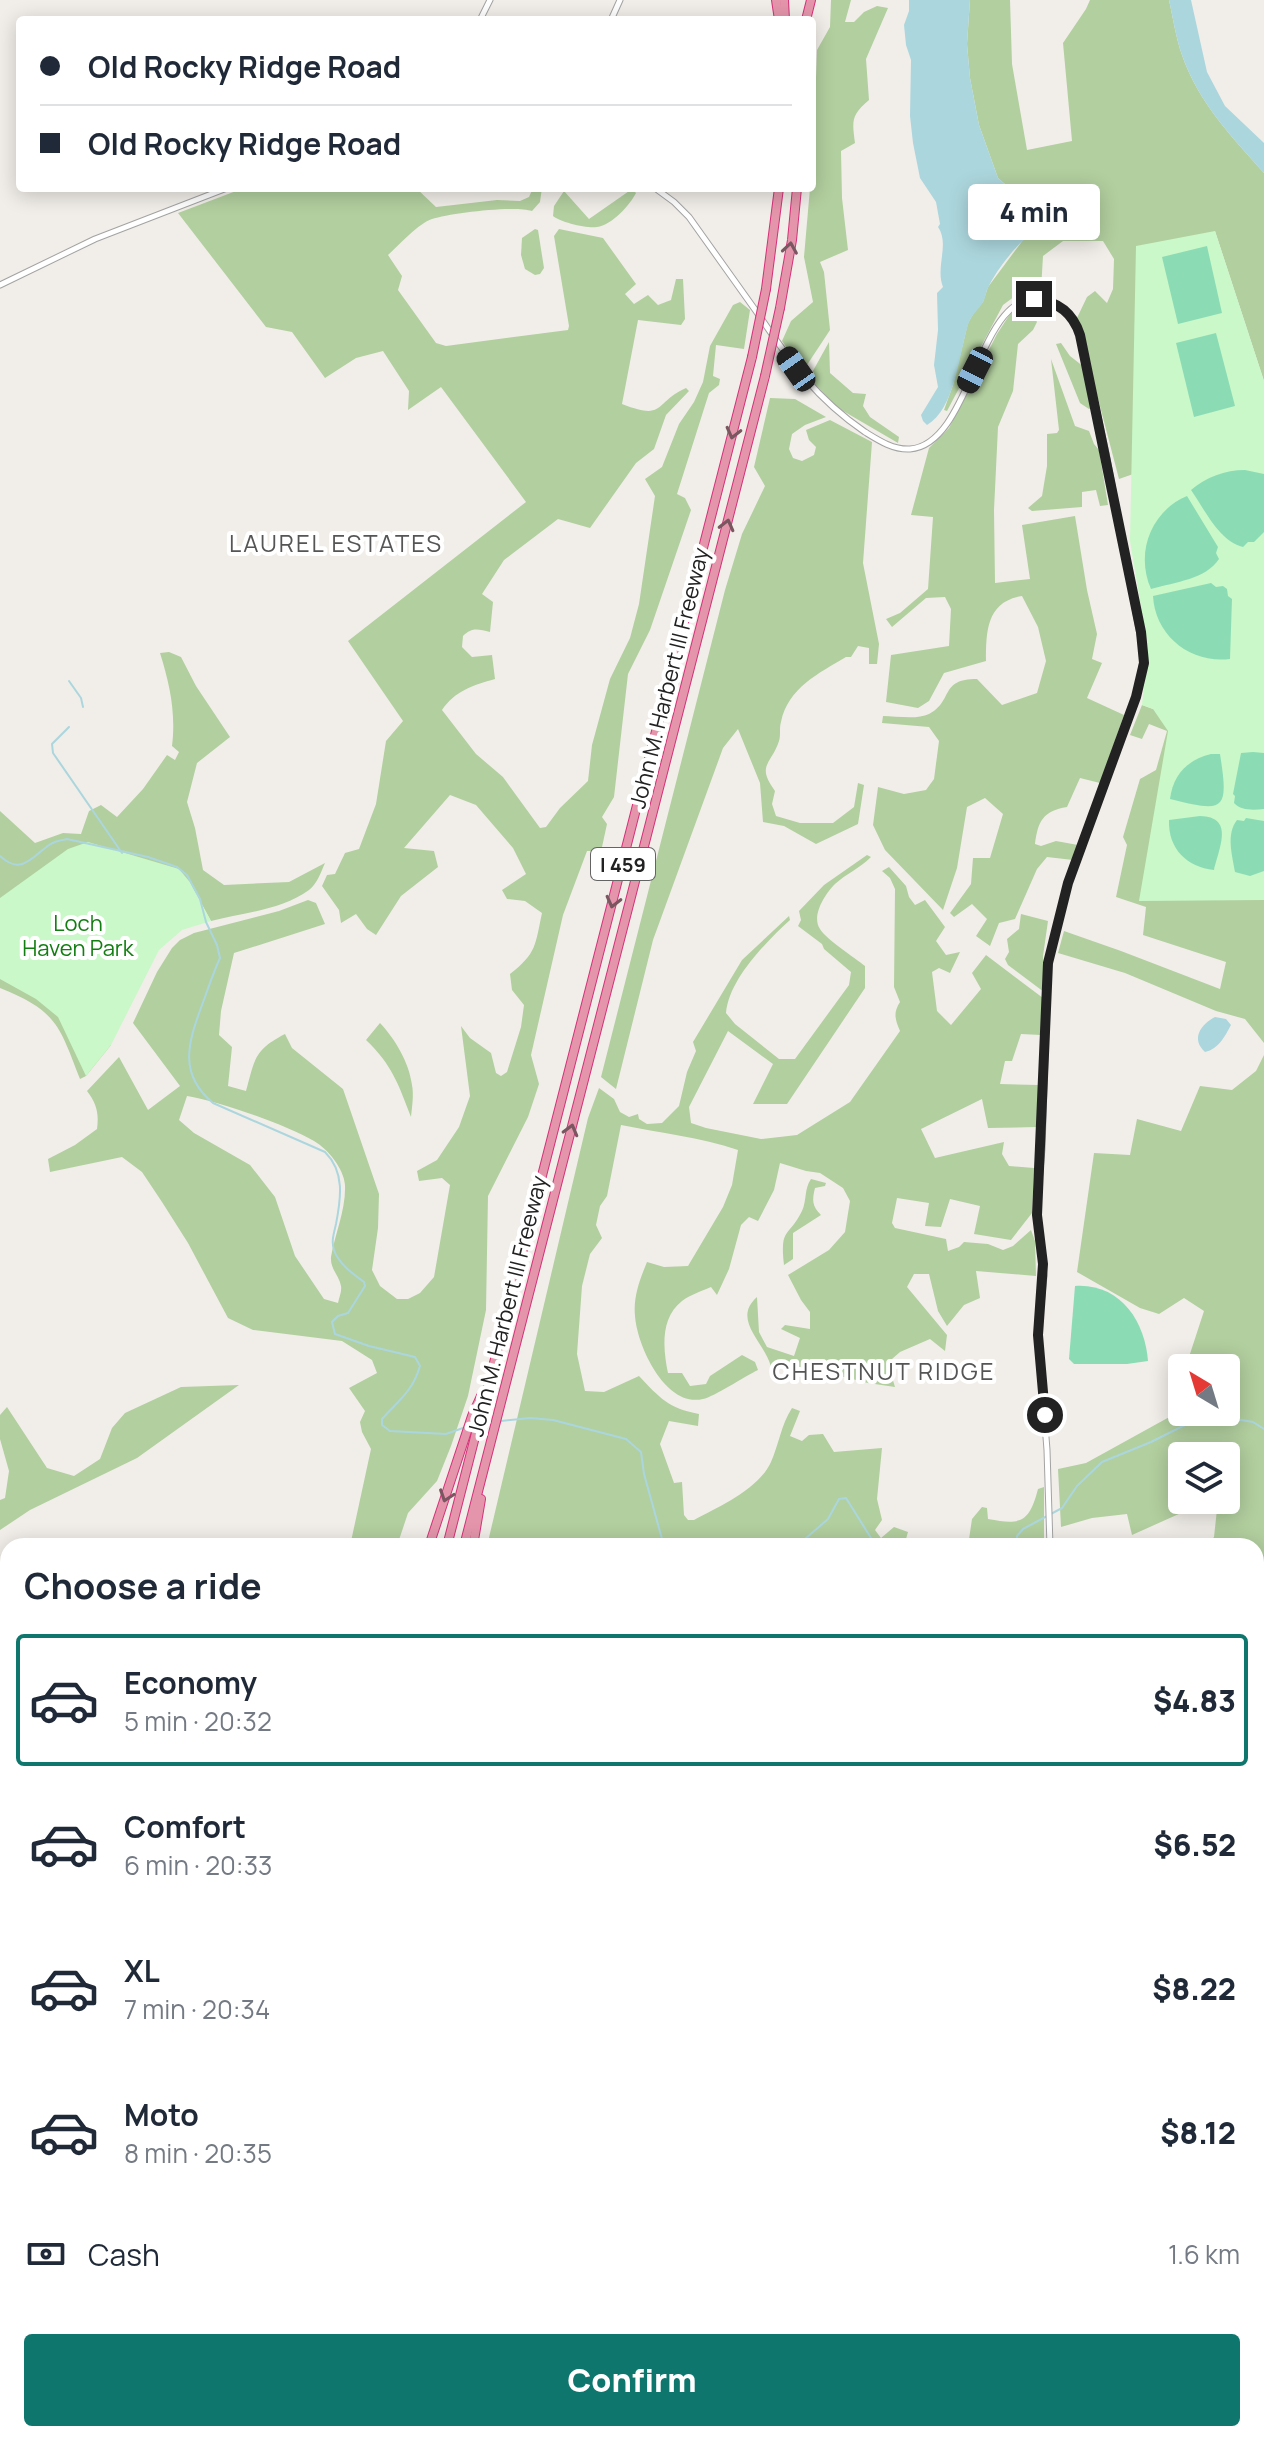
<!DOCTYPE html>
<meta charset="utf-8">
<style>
:root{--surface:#fff;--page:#f6f6f7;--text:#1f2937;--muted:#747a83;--line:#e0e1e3;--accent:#0f766e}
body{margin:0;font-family:Manrope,sans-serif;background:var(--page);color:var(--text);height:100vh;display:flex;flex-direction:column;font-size:30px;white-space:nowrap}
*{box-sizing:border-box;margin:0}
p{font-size:26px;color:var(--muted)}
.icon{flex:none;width:44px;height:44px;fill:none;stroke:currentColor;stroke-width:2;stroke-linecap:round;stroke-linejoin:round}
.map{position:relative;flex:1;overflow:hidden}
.panel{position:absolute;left:0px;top:1538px;width:1264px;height:904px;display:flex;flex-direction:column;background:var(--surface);border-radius:24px 24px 0 0;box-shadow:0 4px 20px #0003}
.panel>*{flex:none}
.banner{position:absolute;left:16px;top:16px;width:800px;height:176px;border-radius:8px;box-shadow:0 4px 20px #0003;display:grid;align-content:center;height:176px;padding:0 24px;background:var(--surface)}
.needle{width:52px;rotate:322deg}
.fabs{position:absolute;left:1168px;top:1354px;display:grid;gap:16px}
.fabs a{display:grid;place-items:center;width:72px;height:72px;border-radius:8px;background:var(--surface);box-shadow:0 4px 20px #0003;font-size:40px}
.end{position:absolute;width:36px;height:36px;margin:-18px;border:10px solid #222;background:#fff;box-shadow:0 0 0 4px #fff}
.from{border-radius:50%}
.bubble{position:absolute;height:56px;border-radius:8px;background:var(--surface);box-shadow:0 4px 20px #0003;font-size:26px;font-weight:800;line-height:56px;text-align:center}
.car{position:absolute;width:24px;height:48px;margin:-24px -12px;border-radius:10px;box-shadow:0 0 6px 2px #0007;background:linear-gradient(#222 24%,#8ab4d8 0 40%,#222 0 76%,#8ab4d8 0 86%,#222 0)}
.banner b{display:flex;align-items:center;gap:28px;height:76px;font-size:30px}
.banner b+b{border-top:2px solid var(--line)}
.banner i{width:20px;height:20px;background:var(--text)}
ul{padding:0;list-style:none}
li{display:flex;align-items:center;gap:24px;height:132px;margin:0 16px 12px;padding:0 8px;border:4px solid transparent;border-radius:8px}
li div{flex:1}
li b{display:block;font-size:30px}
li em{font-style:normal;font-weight:800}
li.current{border-color:var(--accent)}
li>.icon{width:72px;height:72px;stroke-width:1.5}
h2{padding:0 24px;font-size:36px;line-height:96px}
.pay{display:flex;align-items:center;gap:20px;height:88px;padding:0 24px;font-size:30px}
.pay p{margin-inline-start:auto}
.cta{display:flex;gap:16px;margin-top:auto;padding:16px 24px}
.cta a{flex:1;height:92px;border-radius:8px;background:var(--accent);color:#fff;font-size:32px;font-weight:800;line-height:92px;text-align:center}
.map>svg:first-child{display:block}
.forest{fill:#b2cf9f;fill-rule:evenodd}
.park{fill:#caf8c9}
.pitch{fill:#8bdcb5}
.water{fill:#acd6dd}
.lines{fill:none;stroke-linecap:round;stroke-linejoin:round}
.stream{stroke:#acd6dd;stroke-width:2}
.minor-casing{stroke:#a3a3a3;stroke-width:7}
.highway-casing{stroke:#d53178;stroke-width:10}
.minor{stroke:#fff;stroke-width:5}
.highway{stroke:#e495ab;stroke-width:8}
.highway-bridge-casing{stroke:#d53178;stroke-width:10;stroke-linecap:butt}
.highway-bridge{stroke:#e495ab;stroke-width:8}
.oneway{stroke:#795660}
.route{stroke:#222;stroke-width:10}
.labels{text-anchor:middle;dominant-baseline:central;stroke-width:8;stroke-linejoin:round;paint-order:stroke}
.shield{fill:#fff;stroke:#646464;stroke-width:2}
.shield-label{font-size:20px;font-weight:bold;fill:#222}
.street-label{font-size:22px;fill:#222;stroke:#fff}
.park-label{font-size:22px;fill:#127e11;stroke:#fff}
.neighbourhood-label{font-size:24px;letter-spacing:2px;fill:#555;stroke:#fff}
</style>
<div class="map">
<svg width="1264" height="2442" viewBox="0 0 1264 2442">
<rect width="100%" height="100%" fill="#f1eee9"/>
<g class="forest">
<path d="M831 0H851L845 22H854L864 12 877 6 888 8 866 59 869 100C851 115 852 121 855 143L841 151 842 198 848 250 820 262 824 272 830 330 803 371 782 341 791 321 813 302 804 257 810 188H812L817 50 830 27Z"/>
<path d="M970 0H1010L1012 64 1027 150 1072 141 1063 43 1086 9 1090 0H1169C1173 18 1176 38 1182 55 1198 102 1232 137 1264 173V381L1215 231 1173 460 1119 479 1077 318 1087 297 1095 291 1107 303 1113 289 1114 259 1103 241H1063L1043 256 1041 290 1019 293 1003 305 947 411 944 410 953 385 968 323 976 309 983 302 988 287 1026 236 1038 228 1053 226 1058 221 1055 210 1040 200 1038 206 1031 207 998 178 979 125 970 78 967 44Z"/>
<path d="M244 188H416L436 207 497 200 520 201 529 197 533 188H542L540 202 532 211C515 205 450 213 432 219 419 223 399 245 388 255L402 276 398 290 436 343 446 346 568 330 569 326 554 236 559 229 603 238 636 284 625 294 634 304 648 295 658 305 671 300 676 279H683L685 319 681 325 638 320 622 404C666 421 653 403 686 388L689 391 666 415 654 449 636 463 590 528 558 519 504 560 482 594 493 602 490 632C478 629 472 627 463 636L462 647 472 657 492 655 495 679C473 685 455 691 442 710L476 754 503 777 540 828 546 827 560 808 588 781 592 745 610 679 630 638 639 604 655 496 645 479 662 467 679 424 694 402 703 382 710 346 733 305 740 302 750 310 744 349 716 345 713 376 720 379 719 385 709 393 677 494 685 498 691 510 650 630 628 674 614 797 602 817 607 824 602 847 597 851H587L563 915 531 1055 539 1084 528 1117 488 1196 486 1310 468 1396 451 1446 437 1481 408 1513 397 1546H350L371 1449 362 1432 360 1422 365 1411 349 1388 377 1373 372 1360 342 1341 253 1330 228 1318 188 1243 162 1202 142 1172 122 1157 50 1172 48 1159 75 1145 97 1129C99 1114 97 1104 87 1091L119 1057 148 1110 180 1086 133 1023 157 972 172 948 180 940 194 933 279 911 308 900 316 903 325 924 234 953 221 1011 219 1035 232 1047 228 1086 246 1091C255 1059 254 1050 285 1034L292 1048 343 1089 379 1194 378 1228 372 1270 380 1286 397 1299H408L420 1293 434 1277 450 1185 442 1178 419 1181 417 1171 437 1160 459 1127 470 1096 461 1026 470 1038 491 1053 496 1073 501 1076 507 1072 521 1027 524 1005 512 990 510 974C537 953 535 945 542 913L525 901 507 899 502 890 526 874 513 848 476 805 450 795 404 848 434 851 438 867 401 896 376 935 367 929 356 914 341 923 339 910 322 886 327 875 335 874 345 853 359 849 376 804 386 741 403 721 348 641 526 502 441 387 408 410 409 391 383 351 356 358 325 378 292 332 266 327 178 213ZM187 1096C219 1101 286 1125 314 1141 328 1149 344 1169 345 1185 346 1210 335 1233 331 1257 330 1269 339 1275 341 1286 342 1291 339 1298 338 1303L324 1299 295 1256 275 1197 250 1165 194 1133 179 1120Z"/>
<path d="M632 189 636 193C630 205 612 225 597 227 588 229 560 222 553 216L554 206 564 191 589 219Z"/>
<polygon points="535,229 538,230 544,268 540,274 535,275 525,269 521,255 522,238"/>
<path d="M1041 302 1030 310 1037 322 1033 330 1018 344 1013 391 998 427 994 510 995 583 1030 579 1022 525 1075 516 1087 590 1097 634 1092 659 1102 663 1087 698 1124 715 1100 783 1080 778 1067 807C1043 811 1038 821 1035 844L1041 846 1056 841 1078 845 1073 860 1047 857 1037 869 1015 919 999 923 990 946 976 936 987 919 972 904 954 917 950 913 971 884 973 858H990L1003 814 985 798 967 807 957 868 943 910 885 850 873 825 878 787 904 794 926 790 934 779 939 741 929 727 882 723 883 716C896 716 917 720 929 714 954 701 939 679 977 679L1002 705 1037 693 1046 661 1038 627 1022 596C987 602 986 630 986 661L944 673 929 701 918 708 886 702 891 655 949 646 951 609 945 597 926 598 892 627 886 619 900 613 928 589 933 517 911 515 929 448 949 428 997 334 1012 311 1021 304Z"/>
<polygon points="829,342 830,373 853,393 866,394 863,406 870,417 899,437 898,443 838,408 809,378"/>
<polygon points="1061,343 1070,356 1084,367 1092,408 1089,409 1080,403 1056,344"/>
<polygon points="1051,359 1075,426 1089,431 1094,444 1099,450 1108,505 1100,506 1096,490 1082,492 1082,507 1032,511 1028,508 1042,496 1047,466 1047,434 1057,433 1059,430"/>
<path d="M770 398 795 399 826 417 805 425 792 434 789 449 793 458 802 461 814 455 816 447 809 440 806 430 830 420 872 442 863 563 879 644 877 664H869V648L858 646 851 657H846C819 673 788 688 781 722 779 728 781 735 779 741 771 765 756 765 775 791L772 804 776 816 800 823H833L854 807 858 783 864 785 858 824 816 844 784 826 763 822 760 783 738 729 723 748 653 940 616 1089 601 1077 725 590 742 534 765 486 754 467Z"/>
<path d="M169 652 181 657 196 686 230 737 197 763 187 802 195 828 203 870 224 885 289 882 325 863C321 872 317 884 309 890 282 910 242 913 211 921L189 881 0 924V811L35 843 63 833 81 834 89 811 101 805 117 817 143 789 167 755 175 760 179 752 172 746C176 713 170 685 160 653Z"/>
<polygon points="1172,701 1264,878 1264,1043 1245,1019 1216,1011 1125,973 1058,953 1064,931 1121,951 1220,989 1226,962 1143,935 1146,907 1116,897 1127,845 1123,837 1140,779 1156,770 1167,731 1149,724 1142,739 1130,735 1142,705 1153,709"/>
<path d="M867 855 871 857C860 868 846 874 835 884 825 894 811 916 820 929 827 940 854 957 865 966V988L787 1104H753L773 1064 728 1031 689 1107 691 1123 706 1128 761 1139 797 1135 850 1102 900 1031C895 1019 893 1013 900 1002L894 987 895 889 890 878 882 871 889 867 906 886 909 897 915 905 925 900 945 927 936 941 946 955 960 952 950 973 939 968 932 972 937 1011 951 1025 981 989 972 973 986 955 1043 998 1041 1035 1021 1034 1012 1061H1005L1000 1084 1039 1085 1037 1127 988 1128 982 1099 921 1129 935 1158 1004 1142 1002 1154 1009 1166 1034 1168 1032 1213 1011 1240 974 1234 980 1206 950 1199 941 1227 925 1226 929 1203 897 1198 892 1223 895 1228 946 1239 948 1251 959 1247 964 1242 988 1244 1003 1250 1013 1246 1031 1230 1035 1241 1036 1276 976 1271 980 1298 964 1305 947 1326 938 1311 929 1274H914L907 1287 947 1335 945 1351 930 1339 900 1352 892 1359 891 1374 895 1387 868 1383 809 1368 771 1367C765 1342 731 1320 757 1297L759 1332 767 1347 794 1356 800 1338 781 1329 785 1325 810 1329V1312L801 1300 788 1275 829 1250 845 1232 850 1201 843 1188 820 1173 806 1171 780 1163 774 1190 758 1221 749 1217 741 1225 729 1269 717 1295 711 1287C702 1291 690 1295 682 1301 660 1318 663 1349 668 1373H682L690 1386 706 1384 710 1376 742 1355 755 1362 758 1370C745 1376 714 1397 703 1399 665 1408 637 1345 635 1316 633 1297 640 1279 647 1262L664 1267 688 1266 723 1207 732 1185 738 1150C700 1137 660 1133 621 1125L607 1196 600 1206 596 1225 602 1238 590 1254 582 1286 577 1354 585 1391 604 1392 639 1376C660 1398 668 1408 699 1414L698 1426 669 1421 660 1444 674 1483 682 1482 684 1515 688 1520H694C719 1507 759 1489 771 1462 779 1444 781 1425 792 1408L800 1411 790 1436 802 1441 809 1435 823 1434 834 1452 882 1448 877 1499 882 1520 875 1530 881 1538 894 1527 908 1532 904 1546H487L588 1118 599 1088 614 1099 620 1112 629 1117 638 1114 639 1119 647 1124 662 1123 679 1106 687 1072 696 1051 693 1042 742 960 789 916 790 920C766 942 729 979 726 1013L735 1024 779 1059H795L849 985 851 972 824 949 822 944 798 926 801 920 799 911 824 885Z"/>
<polygon points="1021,914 1048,921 1043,956 1044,992 1008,965 1005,959 1009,952 1007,939 1019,929"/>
<path d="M0 966 67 1002 111 1045 86 1076 80 1079C59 1025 57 1011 0 988Z"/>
<path d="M380 1023C395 1039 409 1062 412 1085 414 1095 412 1107 411 1117 398 1083 392 1065 366 1040Z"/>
<polygon points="1264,1055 1264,1655 1256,1664 1256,1546 1207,1546 1214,1537 1218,1500 1226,1500 1226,1456 1182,1456 1182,1500 1210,1500 1132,1535 1127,1514 1092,1518 1061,1527 1058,1469 1086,1463 1182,1410 1182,1412 1226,1412 1226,1368 1190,1368 1187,1363 1204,1311 1184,1298 1159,1314 1140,1308 1077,1272 1094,1153 1130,1155 1137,1119 1181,1131 1200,1086 1232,1090 1256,1071"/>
<path d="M811 1179 826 1183 825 1186 815 1188C812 1200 812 1206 821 1215L793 1233V1259L784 1265C780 1226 788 1239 802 1211 807 1200 804 1189 811 1179Z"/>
<polygon points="239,1385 137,1458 30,1510 0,1530 0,1500 5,1498 9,1471 0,1439 0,1415 7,1407 47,1468 74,1476 100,1459 112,1428 125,1413 181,1387"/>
<path d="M1044 1487V1546H968L972 1519 982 1507 987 1508 988 1519C1021 1525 1029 1523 1038 1489Z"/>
<polygon points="486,2434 631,2434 626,2442 486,2442"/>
<polygon points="956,2434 1150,2434 1147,2442 973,2442"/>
</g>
<g class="park">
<polygon points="1215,231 1264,381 1264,900 1139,901 1168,731 1153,709 1142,705 1148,648 1130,541 1136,246"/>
<polygon points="88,842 179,869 189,881 211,921 182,930 159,950 111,1045 86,1076 58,1017 36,999 0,979 0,898 68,849"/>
</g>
<g class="pitch">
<polygon points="1207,246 1222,313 1178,324 1162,257"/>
<polygon points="1216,333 1235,406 1194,417 1176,343"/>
<path d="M1245 470 1264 474V532L1254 542H1248L1243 547C1219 541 1205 510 1191 490 1206 477 1225 470 1245 470Z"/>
<path d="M1187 496 1218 547 1216 553 1219 559C1206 579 1176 582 1151 589 1135 553 1151 511 1187 496Z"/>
<path d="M1211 583 1216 587 1223 586 1227 589 1228 596 1232 599 1230 659C1191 664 1155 636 1153 596Z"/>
<path d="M1253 752 1264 753V809C1254 810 1241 811 1234 803L1235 796 1233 794 1241 753Z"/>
<path d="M1211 754H1220C1229 811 1225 813 1170 799 1173 775 1187 760 1211 754Z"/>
<path d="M1200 816C1234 817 1220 846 1214 870 1187 867 1168 849 1169 820Z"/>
<path d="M1246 818 1264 821V871L1250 876 1235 872C1232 854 1226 834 1237 820L1244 821Z"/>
<path d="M1075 1286C1120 1283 1145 1321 1148 1361L1127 1364H1074L1069 1359Z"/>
</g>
<g class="water">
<path d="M909 0H970L967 44 970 78 979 125 998 178 1030 207 1038 206 1040 199 1044 203 1043 206 1045 226C1025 232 997 268 988 288 986 291 986 296 984 300 980 309 971 314 968 325 959 354 955 409 927 425L923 421 921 415 938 387 934 365 938 330 937 293 943 287C935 267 950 244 938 227L940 224 936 202 920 178 913 143 910 116 911 60 906 45 904 25 909 11Z"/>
<path d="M1169 0H1191L1207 72 1225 106 1264 143V173C1232 137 1198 102 1182 55 1176 38 1173 18 1169 0Z"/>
<path d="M1215 1017 1226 1019 1231 1025C1225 1036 1219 1049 1205 1052 1191 1039 1200 1025 1215 1017Z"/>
<polygon points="1264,1882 1264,1986 1256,2016 1256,1917"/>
</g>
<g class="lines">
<g class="stream">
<polyline points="69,681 81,698 83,707"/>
<polyline points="69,727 52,744 53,753 122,853"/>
<path d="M0 856C21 876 32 857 49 845 54 841 61 840 67 839L148 857 177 867 187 875 200 899 206 922 217 945 220 958C213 973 208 989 202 1005 188 1043 178 1074 213 1103L325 1152C345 1172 341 1198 336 1224 334 1233 331 1241 334 1250 338 1263 353 1274 364 1282L365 1286 348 1313 338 1316 332 1322 335 1334 369 1346 415 1357 420 1366C413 1391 398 1401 382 1419V1425L390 1431 446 1434 463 1428"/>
<polyline points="501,1421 530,1418 553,1420 626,1439 641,1452 644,1474 664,1546"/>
<polyline points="802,1546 805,1539 828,1519 839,1499 846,1498 876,1546"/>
<polyline points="1017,1546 1017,1536 1023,1529 1062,1508 1077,1486 1102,1462 1151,1442 1185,1425 1209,1419 1235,1419 1253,1422 1264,1429"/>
</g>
<defs>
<g id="minor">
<polyline points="480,20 490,0"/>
<polyline points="611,20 620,0"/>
<path d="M655 188 674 202 689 217C711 248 734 280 756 311 790 361 814 397 865 432 878 440 893 450 910 449 975 444 978 278 1048 301 1065 307 1075 318 1080 335L1106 453 1144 656 1136 697 1068 883 1048 963 1042 1149 1038 1193 1037 1215 1044 1276 1038 1335 1047 1450 1050 1546"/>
<polyline points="0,285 95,239 227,188"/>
<polyline points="830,2442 835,2434"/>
</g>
<g id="highway">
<polyline points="776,0 779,20"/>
<polyline points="784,0 785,20"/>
<polyline points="806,20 811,0"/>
<polyline points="766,289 779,188"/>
<polyline points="780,308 792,240 797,188"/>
<polyline points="429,1546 472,1416 481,1396"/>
<polyline points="447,1546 752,357"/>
<polyline points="464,1546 765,376"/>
<polyline points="473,1546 481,1499"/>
<polyline points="0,1769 8,1773"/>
<polyline points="0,1795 8,1800"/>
<polyline points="0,1816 8,1822"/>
<polyline points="0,1842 8,1851"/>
<polyline points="711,2434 722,2442"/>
<polyline points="726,2434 735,2442"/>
<polyline points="756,2434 766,2442"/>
<polyline points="95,2442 99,2434"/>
<polyline points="109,2442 113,2434"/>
<polyline points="127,2442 131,2434"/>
<polyline points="164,2442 170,2434"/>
</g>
</defs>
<use href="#minor" class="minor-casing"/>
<use href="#highway" class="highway-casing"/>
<use href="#minor" class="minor"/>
<use href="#highway" class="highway"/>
<defs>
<g id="highway-bridge">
<polyline points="752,357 766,289"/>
<polyline points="765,376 780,308"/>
</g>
</defs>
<use href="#highway-bridge" class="highway-bridge-casing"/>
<use href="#highway-bridge" class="highway-bridge"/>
</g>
<defs><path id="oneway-chevron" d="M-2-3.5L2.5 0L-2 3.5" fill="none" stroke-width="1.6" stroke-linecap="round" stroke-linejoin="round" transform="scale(2)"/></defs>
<g class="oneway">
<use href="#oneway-chevron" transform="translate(790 248) rotate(-81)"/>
<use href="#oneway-chevron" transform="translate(733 433) rotate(104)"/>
<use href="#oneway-chevron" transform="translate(727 525) rotate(-76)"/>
<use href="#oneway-chevron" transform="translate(613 902) rotate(104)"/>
<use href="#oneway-chevron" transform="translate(571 1130) rotate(-75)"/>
<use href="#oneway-chevron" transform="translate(446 1496) rotate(109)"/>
</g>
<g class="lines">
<path class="route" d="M1034 299C1057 301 1073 313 1080 335L1141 632 1144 663 1136 697 1068 883 1048 963 1037 1215 1043 1264 1038 1335 1045 1415"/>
</g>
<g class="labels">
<rect class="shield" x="591" y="848" width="64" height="32" rx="6"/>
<g class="shield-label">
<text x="623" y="864">I 459</text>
</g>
<g class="street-label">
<text transform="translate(669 678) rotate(-76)">John M. Harbert III Freeway</text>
<text transform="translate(507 1306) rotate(-76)">John M. Harbert III Freeway</text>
</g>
<g class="park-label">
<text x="78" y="923">Loch<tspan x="78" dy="25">Haven Park</tspan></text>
</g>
<g class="neighbourhood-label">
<text x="336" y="542">LAUREL ESTATES</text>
<text x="884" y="1370">CHESTNUT RIDGE</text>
</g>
</g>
</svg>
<div class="fabs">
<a><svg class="needle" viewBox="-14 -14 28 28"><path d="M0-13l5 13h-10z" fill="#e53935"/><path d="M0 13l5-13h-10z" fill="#747a83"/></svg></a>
<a><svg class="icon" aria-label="layers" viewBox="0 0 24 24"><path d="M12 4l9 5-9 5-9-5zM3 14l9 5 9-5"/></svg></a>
</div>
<i class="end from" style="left:1045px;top:1415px"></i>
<i class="end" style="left:1034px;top:299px"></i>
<div class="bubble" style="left:968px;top:184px;width:132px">4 min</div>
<i class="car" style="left:796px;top:369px;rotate:325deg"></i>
<i class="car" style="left:975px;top:370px;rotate:207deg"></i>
<div class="banner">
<b><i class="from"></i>Old Rocky Ridge Road</b>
<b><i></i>Old Rocky Ridge Road</b>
</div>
<section class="panel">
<h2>Choose a ride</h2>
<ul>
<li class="current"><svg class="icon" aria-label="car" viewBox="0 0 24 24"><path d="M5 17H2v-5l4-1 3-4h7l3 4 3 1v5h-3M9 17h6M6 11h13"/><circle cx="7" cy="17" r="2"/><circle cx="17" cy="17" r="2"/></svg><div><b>Economy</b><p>5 min · 20:32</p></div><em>$4.83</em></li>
<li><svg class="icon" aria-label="car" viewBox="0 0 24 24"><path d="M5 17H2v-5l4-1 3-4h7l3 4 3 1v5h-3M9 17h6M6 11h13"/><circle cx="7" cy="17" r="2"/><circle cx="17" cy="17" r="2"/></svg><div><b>Comfort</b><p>6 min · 20:33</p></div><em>$6.52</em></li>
<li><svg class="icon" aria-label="car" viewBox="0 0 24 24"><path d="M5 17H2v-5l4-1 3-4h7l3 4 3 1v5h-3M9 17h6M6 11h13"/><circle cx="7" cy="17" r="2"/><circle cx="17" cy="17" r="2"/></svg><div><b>XL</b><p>7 min · 20:34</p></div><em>$8.22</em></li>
<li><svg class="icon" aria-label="car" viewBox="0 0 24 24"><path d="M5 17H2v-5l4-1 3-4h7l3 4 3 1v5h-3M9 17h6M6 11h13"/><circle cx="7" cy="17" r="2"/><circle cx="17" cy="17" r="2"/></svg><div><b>Moto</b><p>8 min · 20:35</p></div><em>$8.12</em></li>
</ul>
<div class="pay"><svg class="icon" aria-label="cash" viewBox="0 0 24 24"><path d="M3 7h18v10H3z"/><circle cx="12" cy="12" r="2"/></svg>Cash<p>1.6 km</p></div>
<div class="cta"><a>Confirm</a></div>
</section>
</div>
